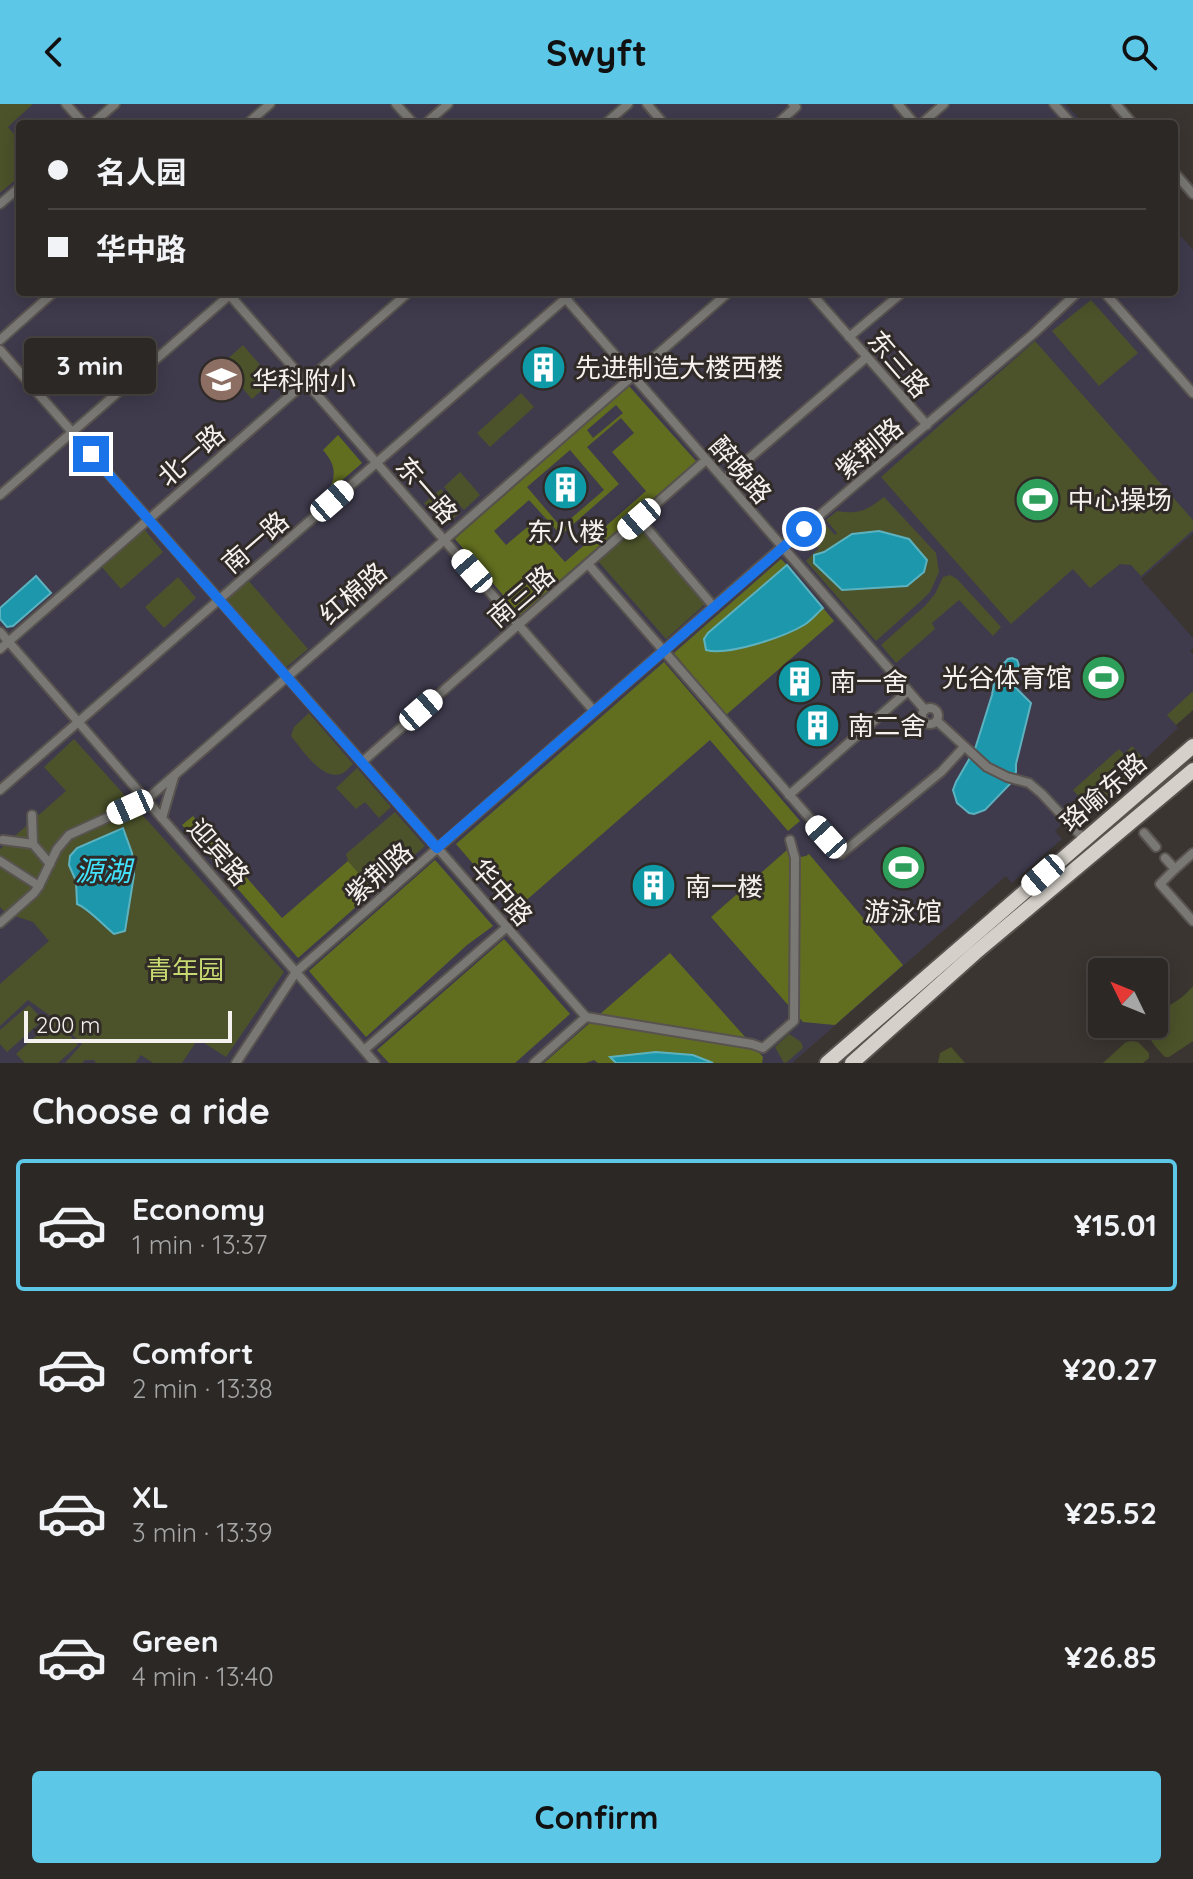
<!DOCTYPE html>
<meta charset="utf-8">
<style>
:root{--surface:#2c2825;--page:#34302d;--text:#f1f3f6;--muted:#a6a6a7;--line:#484442;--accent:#5dc7e8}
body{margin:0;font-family:Quicksand,"Noto Sans SC",sans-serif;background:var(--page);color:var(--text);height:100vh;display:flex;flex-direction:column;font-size:30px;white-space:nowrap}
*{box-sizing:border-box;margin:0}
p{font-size:26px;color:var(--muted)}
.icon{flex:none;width:44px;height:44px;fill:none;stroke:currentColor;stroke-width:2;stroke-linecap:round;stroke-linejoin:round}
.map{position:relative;height:959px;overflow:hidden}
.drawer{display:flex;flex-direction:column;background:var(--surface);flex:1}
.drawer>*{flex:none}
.hud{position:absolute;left:16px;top:16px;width:1162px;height:176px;border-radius:8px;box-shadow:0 4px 20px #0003,0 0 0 2px var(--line);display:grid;align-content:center;height:176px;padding:0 32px;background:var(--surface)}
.needle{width:52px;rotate:313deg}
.controls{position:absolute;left:1088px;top:854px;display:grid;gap:16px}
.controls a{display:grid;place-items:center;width:80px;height:80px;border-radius:8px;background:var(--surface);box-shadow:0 4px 20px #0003,0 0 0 2px var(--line);font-size:40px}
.scale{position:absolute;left:24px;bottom:20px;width:208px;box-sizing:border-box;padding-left:8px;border:4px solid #f4f1ee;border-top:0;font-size:22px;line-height:28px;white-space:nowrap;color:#f4f1ee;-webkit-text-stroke:6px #312b28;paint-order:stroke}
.end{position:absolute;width:36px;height:36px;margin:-18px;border:10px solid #1a73e8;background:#fff;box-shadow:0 0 0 4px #fff}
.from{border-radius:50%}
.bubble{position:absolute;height:56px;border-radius:8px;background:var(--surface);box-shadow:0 4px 20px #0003,0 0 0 2px var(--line);font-size:26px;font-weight:800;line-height:56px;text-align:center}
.car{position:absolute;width:24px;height:48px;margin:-24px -12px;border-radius:10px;box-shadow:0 0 6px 2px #0007;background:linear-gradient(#fff 24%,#345 0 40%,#fff 0 76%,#345 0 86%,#fff 0)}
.hud b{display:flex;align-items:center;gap:28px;height:76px;font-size:30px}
.hud b+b{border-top:2px solid var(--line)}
.hud i{width:20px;height:20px;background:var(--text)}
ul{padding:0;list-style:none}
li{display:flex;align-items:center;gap:24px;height:132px;margin:0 16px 12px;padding:0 16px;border:4px solid transparent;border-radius:8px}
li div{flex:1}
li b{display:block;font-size:30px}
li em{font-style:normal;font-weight:800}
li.on{border-color:var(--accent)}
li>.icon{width:72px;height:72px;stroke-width:1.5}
h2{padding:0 32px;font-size:36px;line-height:96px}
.button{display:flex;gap:16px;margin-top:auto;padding:16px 32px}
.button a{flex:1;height:92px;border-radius:8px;background:var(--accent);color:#111;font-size:32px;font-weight:800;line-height:92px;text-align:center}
header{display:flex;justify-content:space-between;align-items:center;height:104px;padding:0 32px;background:var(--accent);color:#111;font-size:36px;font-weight:800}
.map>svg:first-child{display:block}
.education{fill:#3f3b4d}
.green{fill:#4c532a;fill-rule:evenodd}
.forest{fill:#626e1f;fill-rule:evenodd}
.water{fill:#1c97ab;stroke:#5db2bf;stroke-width:2}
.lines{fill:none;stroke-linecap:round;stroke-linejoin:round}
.street-casing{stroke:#59534f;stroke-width:12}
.highway-casing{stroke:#59534f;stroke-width:18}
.street{stroke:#797875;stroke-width:8}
.highway{stroke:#d5d1ca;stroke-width:14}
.route{stroke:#1a73e8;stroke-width:10}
.labels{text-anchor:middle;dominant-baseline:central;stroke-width:6;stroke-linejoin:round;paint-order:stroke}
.street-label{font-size:26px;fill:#f4f1ee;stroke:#312b28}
.poi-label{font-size:26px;fill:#f4f1ee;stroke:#312b28;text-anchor:start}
.park-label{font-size:26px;fill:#c7da71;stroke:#312b28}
.water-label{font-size:28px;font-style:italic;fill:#41e3fe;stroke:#312b28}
</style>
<header><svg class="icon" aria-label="back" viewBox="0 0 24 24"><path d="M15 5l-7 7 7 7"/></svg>Swyft<svg class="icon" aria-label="search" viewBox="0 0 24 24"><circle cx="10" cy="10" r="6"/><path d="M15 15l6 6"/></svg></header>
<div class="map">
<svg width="1193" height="959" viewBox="0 0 1193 959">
<rect width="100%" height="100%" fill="#3b3531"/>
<polygon class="education" points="0,0 1066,0 1084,20 20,20 20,188 1174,188 1174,124 1193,146 1193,429 1141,475 1193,534 1193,544 1190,547 1193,550 1193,606 1176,621 1178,624 1140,660 1143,664 1093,709 1086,702 1076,711 1073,709 1055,727 1062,735 1012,779 1006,772 792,959 0,959"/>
<g class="green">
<polygon points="0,0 33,0 8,23 20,37 20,72 0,89"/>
<polygon points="1091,196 1138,249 1099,282 1052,227"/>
<polygon points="1035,237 1193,416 1193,426 1141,472 1131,461 1120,460 1090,484 1073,465 1011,520 881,373"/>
<polygon points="243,241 273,276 252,295 222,260"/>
<polygon points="521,289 534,303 490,343 477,329"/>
<polygon points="460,368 480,391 464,406 444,383"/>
<polygon points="441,385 461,408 445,422 424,399"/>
<path d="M884 393 936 449 939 468 930 488 922 496 876 537 806 457 819 444 816 441 809 447 802 439 825 420 835 431 837 429 826 416 837 407C859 411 867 406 884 393Z"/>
<polygon points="637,422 705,500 666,535 598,457"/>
<polygon points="144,425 163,448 121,485 101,462"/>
<polygon points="950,471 957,475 1001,523 993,532 959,496 932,519 935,525 896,559 881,541 925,502 935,490 943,473"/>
<polygon points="178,473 196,494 164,524 145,503"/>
<polygon points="248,476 308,545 284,565 224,496"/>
<polygon points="1193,587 1193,606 1176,621 1167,611"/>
<path d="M309 609 353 660C349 663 347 667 343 669 323 679 302 645 291 632L294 623Z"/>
<path d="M74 635 284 868 226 953 198 935 182 959H153L141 951 135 959H96L94 956H85L82 959H65L82 940 58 917 78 941 58 959H25L16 950 55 915 28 896 0 922V880L49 837 33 818 6 809 0 803V745L66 687 44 663ZM123 725 90 810 85 803 77 800 76 777 69 761 77 744Z"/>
<polygon points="1132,642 1144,655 1139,660 1143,664 1093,709 1073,686 1119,645 1124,650"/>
<polygon points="357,664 391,703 379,714 365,698 356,705 336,684"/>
<polygon points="395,708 425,742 374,787 348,757 346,750"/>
<path d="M1193 882V937L1169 953H1165C1155 942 1147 936 1149 920H1154V909C1169 902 1183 895 1193 882Z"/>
<polygon points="29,901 43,916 7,948 0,940 0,926"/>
<polygon points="789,930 801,938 803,944 787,958 784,959 775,943"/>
<polygon points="1133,937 1138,938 1149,949 1149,954 1143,959 1103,959 1126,938"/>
<polygon points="951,943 965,959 938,959 940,949"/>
</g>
<g class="forest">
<path d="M629 282 696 357 520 511 455 435ZM616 301 623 309 593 334 587 326ZM621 314 634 329 612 348 646 387 565 458 531 420 506 441 494 427 529 396 561 431 619 380 587 343ZM570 346 604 386 561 423 527 383Z"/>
<path d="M338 331 362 359 332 385 331 382C337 367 333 358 323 346Z"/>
<polygon points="781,455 787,461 708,529 790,526 804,520 823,504 834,517 726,611 674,549"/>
<polygon points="664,558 800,717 788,727 710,636 514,807 456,740"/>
<polygon points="193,712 282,814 348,757 374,787 298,854 182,721"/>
<polygon points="787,746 795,754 806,752 809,750 903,861 835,921 803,918 711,813"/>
<polygon points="435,756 493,822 467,841 366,933 309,867"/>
<polygon points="504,835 570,910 515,959 389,959 377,946"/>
<polygon points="670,849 763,953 762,959 713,959 693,951 655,948 611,953 616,959 598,959 594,956 586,959 544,959"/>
</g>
<g class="water">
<polygon points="879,427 909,435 927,456 924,468 907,482 842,486 814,459 814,451 824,448 852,430"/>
<path d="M787 461 823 504C817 509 811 517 804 521 784 533 728 552 706 546L704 535 708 529Z"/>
<polygon points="36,472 51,489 13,522 7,523 0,515 0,504"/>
<path d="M1012 554 1017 556C1023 570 1015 568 1010 578L1031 599 1016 660V668L1010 680 985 706 974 710 969 709 957 699 953 686 956 678 975 645 992 591 996 568 1008 555Z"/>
<path d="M123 724 132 749 134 771 125 827 114 830C104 822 88 804 77 800L76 777 69 761 70 752 77 744Z"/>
<polygon points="656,948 693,951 713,959 616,959 610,953"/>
</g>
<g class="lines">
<defs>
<g id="street">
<polyline points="66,0 84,20"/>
<polyline points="396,0 414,20"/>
<polyline points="647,0 664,20"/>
<polyline points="898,0 915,20"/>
<polyline points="1054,0 1072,20"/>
<polyline points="1116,0 1133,20"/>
<polyline points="92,20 115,0"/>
<polyline points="247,20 270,0"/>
<polyline points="425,20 448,0"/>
<polyline points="605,20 628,0"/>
<polyline points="777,20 796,3 793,0"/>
<polyline points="921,20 944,0"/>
<polyline points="1174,68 1193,90"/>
<polyline points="0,100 20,83"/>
<polyline points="227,188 594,607"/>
<polyline points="560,188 925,606"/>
<polyline points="810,188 927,321"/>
<polyline points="1104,188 1193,289"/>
<polyline points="849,233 903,188"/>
<polyline points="0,236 54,188"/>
<polyline points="0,246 586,913"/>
<polyline points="724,376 867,253"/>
<polyline points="0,391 232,189"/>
<polyline points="639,415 714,503"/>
<polyline points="588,460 841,750 941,668 964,643"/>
<polyline points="0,528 375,959"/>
<polyline points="0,545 409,188"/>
<circle cx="930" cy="612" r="8"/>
<polyline points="937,617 987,663 1007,673 1029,679 1042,690 1085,736"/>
<polyline points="362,658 706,356"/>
<polyline points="0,686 573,188"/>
<polyline points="789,691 908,587"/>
<polyline points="32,711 33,740 50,760"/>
<polyline points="162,714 174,673"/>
<polyline points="1144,729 1156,743"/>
<polyline points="3,736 33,740"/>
<polyline points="1165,754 1175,765 1193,749"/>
<polyline points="0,757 39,782"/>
<polyline points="1175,765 1160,780 1193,817"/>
<polyline points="0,819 34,789 39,782 57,745 69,731 146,696 729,188"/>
<polyline points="586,913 752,940 763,944 794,917 795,754 790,736"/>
<polyline points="364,946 507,823"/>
<polyline points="236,959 296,868 782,443 1033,230 1078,188"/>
<polyline points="534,959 586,913"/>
</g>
<g id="highway">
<polyline points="827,959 1193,642"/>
<polyline points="852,959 975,849 1193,666"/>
</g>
</defs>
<use href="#street" class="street-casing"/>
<use href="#highway" class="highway-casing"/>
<use href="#street" class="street"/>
<use href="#highway" class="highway"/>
</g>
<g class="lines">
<polyline class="route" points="91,350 437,744 804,425"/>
</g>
<defs>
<symbol id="building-disc" viewBox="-11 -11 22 22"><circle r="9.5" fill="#0f9aa8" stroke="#312b28"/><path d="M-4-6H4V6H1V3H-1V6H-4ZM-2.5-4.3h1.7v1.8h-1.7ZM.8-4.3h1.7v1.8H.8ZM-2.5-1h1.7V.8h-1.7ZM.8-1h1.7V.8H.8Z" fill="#fff"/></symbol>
<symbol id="school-disc" viewBox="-11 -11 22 22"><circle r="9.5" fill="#8d6e63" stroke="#312b28"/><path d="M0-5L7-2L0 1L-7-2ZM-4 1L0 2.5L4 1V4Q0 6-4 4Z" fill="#fff"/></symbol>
<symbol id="stadium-disc" viewBox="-11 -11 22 22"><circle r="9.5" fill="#2e9e5b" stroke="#312b28"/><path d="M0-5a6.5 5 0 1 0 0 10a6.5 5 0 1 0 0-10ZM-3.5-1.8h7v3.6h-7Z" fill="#fff"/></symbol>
</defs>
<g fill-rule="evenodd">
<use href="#building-disc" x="518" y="238" width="51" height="51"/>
<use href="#school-disc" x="196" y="250" width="51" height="51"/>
<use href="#building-disc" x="540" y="358" width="51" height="51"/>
<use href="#stadium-disc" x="1012" y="370" width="51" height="51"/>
<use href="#stadium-disc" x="1078" y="548" width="51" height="51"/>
<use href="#building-disc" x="774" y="552" width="51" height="51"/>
<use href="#building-disc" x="792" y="596" width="51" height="51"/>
<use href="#stadium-disc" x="878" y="738" width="51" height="51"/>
<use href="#building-disc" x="628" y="756" width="51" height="51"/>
</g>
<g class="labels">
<g class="street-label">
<text transform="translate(899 260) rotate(49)">东三路</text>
<text transform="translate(869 344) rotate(-40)">紫荆路</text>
<text transform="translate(191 351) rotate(-41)">北一路</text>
<text transform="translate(741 366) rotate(49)">醉晚路</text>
<text transform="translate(427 386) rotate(49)">东一路</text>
<text transform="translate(255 438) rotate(-41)">南一路</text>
<text transform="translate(353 489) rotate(-41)">红棉路</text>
<text transform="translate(521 492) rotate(-41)">南三路</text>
<text transform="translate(1103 688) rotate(-41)">珞喻东路</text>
<text transform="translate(219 748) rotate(49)">迎宾路</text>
<text transform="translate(379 769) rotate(-41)">紫荆路</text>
<text transform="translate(502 788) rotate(49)">华中路</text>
</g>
<g class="poi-label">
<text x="575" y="263">先进制造大楼西楼</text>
<text x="252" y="276">华科附小</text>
<text x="1068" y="395">中心操场</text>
<text x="566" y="427" text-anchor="middle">东八楼</text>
<text x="1072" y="573" text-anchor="end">光谷体育馆</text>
<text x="830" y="577">南一舍</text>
<text x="848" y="621">南二舍</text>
<text x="685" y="782">南一楼</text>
<text x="903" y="807" text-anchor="middle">游泳馆</text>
</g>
<g class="park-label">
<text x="185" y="865">青年园</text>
</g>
<g class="water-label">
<text x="103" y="766">源湖</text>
</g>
</g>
</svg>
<div class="controls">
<a><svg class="needle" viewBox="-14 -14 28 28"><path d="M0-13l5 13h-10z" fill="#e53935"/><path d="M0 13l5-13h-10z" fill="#a6a6a7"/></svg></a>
</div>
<div class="scale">200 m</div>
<i class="end from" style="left:804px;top:425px"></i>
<i class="end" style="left:91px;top:350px"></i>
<div class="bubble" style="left:24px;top:234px;width:132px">3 min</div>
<i class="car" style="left:332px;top:397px;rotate:49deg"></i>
<i class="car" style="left:639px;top:415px;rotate:229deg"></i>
<i class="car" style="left:472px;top:467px;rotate:319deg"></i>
<i class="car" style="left:421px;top:606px;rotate:49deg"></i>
<i class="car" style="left:130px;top:703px;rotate:246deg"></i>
<i class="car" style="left:826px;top:733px;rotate:318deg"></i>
<i class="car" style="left:1043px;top:771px;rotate:229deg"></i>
<div class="hud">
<b><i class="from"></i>名人园</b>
<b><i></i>华中路</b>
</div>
</div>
<section class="drawer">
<h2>Choose a ride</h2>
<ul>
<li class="on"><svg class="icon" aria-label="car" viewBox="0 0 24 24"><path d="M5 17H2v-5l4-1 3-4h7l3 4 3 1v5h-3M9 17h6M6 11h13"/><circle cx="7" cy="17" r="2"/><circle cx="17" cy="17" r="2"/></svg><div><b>Economy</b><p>1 min · 13:37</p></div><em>¥15.01</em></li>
<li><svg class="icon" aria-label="car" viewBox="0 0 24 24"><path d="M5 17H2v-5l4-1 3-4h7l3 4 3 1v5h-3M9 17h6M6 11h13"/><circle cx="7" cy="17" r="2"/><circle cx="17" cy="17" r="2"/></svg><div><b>Comfort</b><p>2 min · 13:38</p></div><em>¥20.27</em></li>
<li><svg class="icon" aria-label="car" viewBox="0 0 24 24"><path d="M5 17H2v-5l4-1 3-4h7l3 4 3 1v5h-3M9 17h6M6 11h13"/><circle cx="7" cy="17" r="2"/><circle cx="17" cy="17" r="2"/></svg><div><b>XL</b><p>3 min · 13:39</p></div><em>¥25.52</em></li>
<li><svg class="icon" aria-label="car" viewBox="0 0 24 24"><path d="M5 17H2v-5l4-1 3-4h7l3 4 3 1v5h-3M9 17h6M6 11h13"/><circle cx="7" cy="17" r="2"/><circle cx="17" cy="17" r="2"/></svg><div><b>Green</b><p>4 min · 13:40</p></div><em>¥26.85</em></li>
</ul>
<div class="button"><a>Confirm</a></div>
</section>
